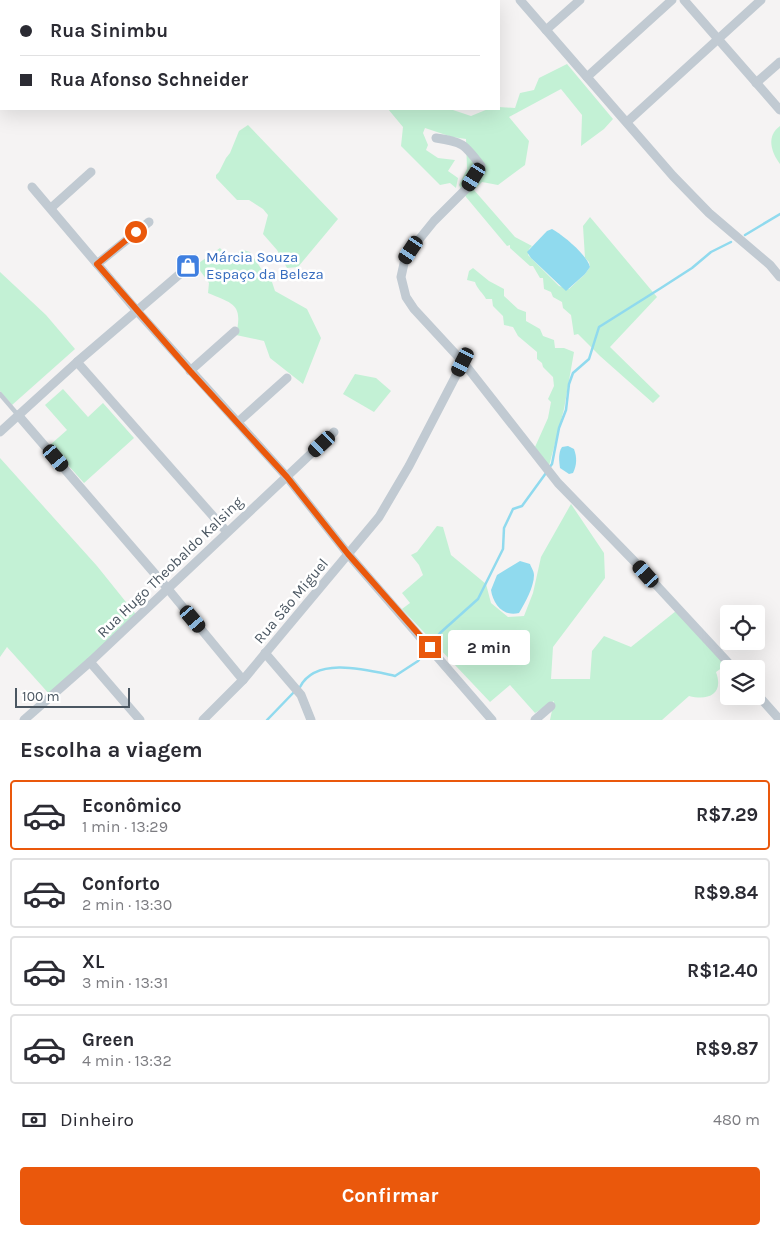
<!DOCTYPE html>
<html lang="pt">
<meta charset="utf-8">
<style>
:root{--surface:#fff;--page:#f2f2f3;--text:#2b2b33;--muted:#7c7c81;--line:#e1e1e2;--accent:#ea580c}
body{margin:0;font-family:Karla,sans-serif;background:var(--page);color:var(--text);height:100vh;display:flex;flex-direction:column;font-size:19px;white-space:nowrap}
*{box-sizing:border-box;margin:0}
p{font-size:16px;color:var(--muted)}
.icon{flex:none;width:28px;height:28px;fill:none;stroke:currentColor;stroke-width:2;stroke-linecap:round;stroke-linejoin:round}
.map{position:relative;height:720px;overflow:hidden}
.side{display:flex;flex-direction:column;background:var(--surface);flex:1}
.side>*{flex:none}
.hud{position:absolute;left:0px;top:0px;width:500px;height:110px;box-shadow:0 5px 20px #0002;display:grid;align-content:center;height:110px;padding:0 20px;background:var(--surface)}
.fabs{position:absolute;left:720px;top:605px;display:grid;gap:10px}
.fabs a{display:grid;place-items:center;width:45px;height:45px;border-radius:5px;background:var(--surface);box-shadow:0 5px 20px #0002;font-size:25px}
.scale{position:absolute;left:15px;bottom:12px;width:115px;box-sizing:border-box;padding-left:5px;border:2px solid #4a5661;border-top:0;font-size:14px;line-height:18px;white-space:nowrap;color:#4a5661;-webkit-text-stroke:4px #fff;paint-order:stroke}
.end{position:absolute;width:22px;height:22px;margin:-11px;border:6px solid #ea580c;background:#fff;box-shadow:0 0 0 2px #fff}
.from{border-radius:50%}
.bubble{position:absolute;height:35px;border-radius:5px;background:var(--surface);box-shadow:0 5px 20px #0002;font-size:16px;font-weight:700;line-height:35px;text-align:center}
.car{position:absolute;width:15px;height:30px;margin:-15px -8px;border-radius:6px;box-shadow:0 0 4px 1px #0007;background:linear-gradient(#222 24%,#8ab4d8 0 40%,#222 0 76%,#8ab4d8 0 86%,#222 0)}
.hud b{display:flex;align-items:center;gap:18px;height:48px;font-size:19px}
.hud b+b{border-top:1px solid var(--line)}
.hud i{width:12px;height:12px;background:var(--text)}
ul{padding:0;list-style:none}
li{display:flex;align-items:center;gap:15px;height:70px;margin:0 10px 8px;padding:0 10px;border:2px solid var(--line);border-radius:5px}
li div{flex:1}
li b{display:block;font-size:19px}
li em{font-style:normal;font-weight:700}
li.on{border-color:var(--accent)}
li>.icon{width:45px;height:45px;stroke-width:1.5}
h2{padding:0 20px;font-size:22px;line-height:60px}
.pay{display:flex;align-items:center;gap:12px;height:55px;padding:0 20px;font-size:19px}
.pay p{margin-inline-start:auto}
.primary-button{display:flex;gap:10px;margin-top:auto;padding:10px 20px}
.primary-button a{flex:1;height:58px;border-radius:5px;background:var(--accent);color:#fff;font-size:20px;font-weight:700;line-height:58px;text-align:center}
.map>svg:first-child{display:block}
.green{fill:#c3f1d5}
.water{fill:#90daee}
.lines{fill:none;stroke-linecap:round;stroke-linejoin:round}
.stream{stroke:#90daee;stroke-width:2.5}
.service{stroke:#c1cad2;stroke-width:4.5}
.minor{stroke:#c1cad2;stroke-width:9}
.route{stroke:#ea580c;stroke-width:6}
.labels{text-anchor:middle;dominant-baseline:central;stroke-width:5;stroke-linejoin:round;paint-order:stroke}
.shop-label{font-size:15px;fill:#366cbe;stroke:#fff;text-anchor:start}
.street-label{font-size:15px;fill:#4a5661;stroke:#fff}
</style>
<div class="map">
<svg width="780" height="720" viewBox="0 0 780 720">
<rect width="100%" height="100%" fill="#f5f3f3"/>
<g class="green">
<polygon points="567,64 613,119 604,129 581,146 582,115 561,89 509,117 529,141 525,165 498,185 482,182 474,190 515,237 532,246 529,249 528,255 559,286 569,289 585,274 590,267 589,262 585,258 583,226 590,217 657,297 610,347 660,396 653,403 600,356 578,334 574,335 571,315 563,308 562,302 553,297 551,292 544,289 543,278 540,278 533,266 530,266 510,248 510,245 507,246 466,197 459,185 467,169 466,139 452,137 425,128 423,133 428,145 426,150 438,158 455,160 448,171 458,178 456,188 450,183 440,185 401,146 403,127 388,109 450,109 471,116 488,109 499,109 499,107 515,108 520,93 534,90 539,78"/>
<polygon points="248,125 338,219 298,267 287,268 277,250 263,234 268,215 263,209 249,200 237,200 216,178 216,175 219,172 226,158 230,153 239,131"/>
<path d="M780 126V164C771 152 766 136 780 126Z"/>
<path d="M220 248 226 255 233 256 243 250 250 252 264 273 272 282 275 291 307 309 321 338 303 384 270 358 264 341 236 335C243 304 234 304 208 293L209 283 196 265Z"/>
<path d="M473 268 489 281 504 289V296L518 309 526 312V321L540 329 543 336 554 340 555 348H564L574 352 564 409 549 466 535 447 548 418 551 402 548 399 554 386 553 377 543 367 542 363 537 359V352L518 336 513 327 504 325 503 316 493 306 492 299H486C483 293 477 289 475 282L467 280 469 271Z"/>
<polygon points="0,272 46,315 75,349 12,405 0,391"/>
<polygon points="355,374 376,378 391,391 374,412 343,394"/>
<polygon points="63,389 88,417 103,403 134,438 84,483 50,445 67,430 45,405"/>
<polygon points="0,458 97,566 138,617 51,696 7,647 0,657"/>
<path d="M571 504 604 553 605 578 553 647 551 679H590L592 651 604 636 631 647 676 611 726 665 716 672C724 694 709 701 689 696L662 720H550L554 701 535 713 510 685 490 702 402 609 410 603 402 593 423 575 419 565 411 555 417 552 437 526 443 527 451 555 486 584 491 603 508 617 524 616 533 593 541 557Z"/>
</g>
<g class="water">
<path d="M552 229C563 235 587 255 590 267L585 274 566 291 531 258 527 252 547 231Z"/>
<path d="M568 446 574 449C577 457 577 465 573 473L569 474 560 468C559 461 558 453 562 447Z"/>
<path d="M520 561 530 564C531 567 534 571 534 575 534 587 525 603 519 613 503 617 493 604 491 590L497 575Z"/>
</g>
<g class="lines">
<g class="stream">
<polyline points="745,235 780,214"/>
<polyline points="549,468 552,464 559,428 566,410 569,384 573,373 589,359 599,327 661,288 692,268 711,252 731,242"/>
<polyline points="431,645 440,633 478,599 503,549 504,528 513,509 522,506 546,473"/>
<path d="M300 687C316 656 367 670 395 676L418 661 428 649"/>
<polyline points="267,720 295,691"/>
</g>
<polyline class="service" points="0,394 18,415"/>
<g class="minor">
<polyline points="520,0 673,176 709,213 770,265 780,277"/>
<polyline points="684,0 780,110"/>
<polyline points="546,30 580,0"/>
<polyline points="587,77 672,0"/>
<polyline points="756,83 780,62"/>
<polyline points="627,122 761,0"/>
<path d="M436 138C462 142 464 143 481 166L467 188 434 221 417 242 405 259 401 277 406 297 414 309 463 362 558 483 634 561 734 669"/>
<polyline points="32,187 137,311 287,477 348,554 492,720"/>
<polyline points="51,208 91,172"/>
<polyline points="97,264 149,222"/>
<polyline points="77,362 227,532"/>
<polyline points="190,371 235,331"/>
<polyline points="18,415 168,589 243,680"/>
<polyline points="238,422 287,378"/>
<polyline points="0,432 77,362 188,267"/>
<polyline points="265,653 301,695 311,720"/>
<polyline points="90,662 140,720"/>
<polyline points="756,693 780,720"/>
<polyline points="24,720 90,662 334,432"/>
<polyline points="203,720 243,680 379,517 409,466 463,362"/>
<polyline points="535,720 551,706"/>
</g>
</g>
<g class="lines">
<polyline class="route" points="136,232 97,264 190,371 287,477 348,554 430,647"/>
</g>
<defs>
<symbol id="shop-square" viewBox="-11 -11 22 22"><rect x="-9" y="-9" width="18" height="18" rx="4" fill="#3f7fe0" stroke="#fff"/><path d="M-5-2.5h2.3a2.7 3.5 0 0 1 5.4 0H5L5.5 6h-11ZM-1.5-2.5h3a1.5 2.3 0 0 0-3 0Z" fill="#fff"/></symbol>
</defs>
<g fill-rule="evenodd">
<use href="#shop-square" x="174" y="252" width="28" height="28"/>
</g>
<g class="labels">
<g class="shop-label">
<text x="206" y="257">Márcia Souza<tspan x="206" dy="17">Espaço da Beleza</tspan></text>
</g>
<g class="street-label">
<text transform="translate(170 567) rotate(-44)">Rua Hugo Theobaldo Kalsing</text>
<text transform="translate(291 601) rotate(-50)">Rua São Miguel</text>
</g>
</g>
</svg>
<div class="fabs">
<a><svg class="icon" aria-label="locate" viewBox="0 0 24 24"><circle cx="12" cy="12" r="6"/><path d="M12 2v4M12 18v4M2 12h4M18 12h4"/></svg></a>
<a><svg class="icon" aria-label="layers" viewBox="0 0 24 24"><path d="M12 4l9 5-9 5-9-5zM3 14l9 5 9-5"/></svg></a>
</div>
<div class="scale">100 m</div>
<i class="end from" style="left:136px;top:232px"></i>
<i class="end" style="left:430px;top:647px"></i>
<div class="bubble" style="left:448px;top:630px;width:82px">2 min</div>
<i class="car" style="left:474px;top:177px;rotate:212deg"></i>
<i class="car" style="left:411px;top:250px;rotate:214deg"></i>
<i class="car" style="left:463px;top:362px;rotate:207deg"></i>
<i class="car" style="left:322px;top:444px;rotate:227deg"></i>
<i class="car" style="left:56px;top:458px;rotate:140deg"></i>
<i class="car" style="left:646px;top:574px;rotate:318deg"></i>
<i class="car" style="left:193px;top:619px;rotate:140deg"></i>
<div class="hud">
<b><i class="from"></i>Rua Sinimbu</b>
<b><i></i>Rua Afonso Schneider</b>
</div>
</div>
<section class="side">
<h2>Escolha a viagem</h2>
<ul>
<li class="on"><svg class="icon" aria-label="car" viewBox="0 0 24 24"><path d="M5 17H2v-5l4-1 3-4h7l3 4 3 1v5h-3M9 17h6M6 11h13"/><circle cx="7" cy="17" r="2"/><circle cx="17" cy="17" r="2"/></svg><div><b>Econômico</b><p>1 min · 13:29</p></div><em>R$7.29</em></li>
<li><svg class="icon" aria-label="car" viewBox="0 0 24 24"><path d="M5 17H2v-5l4-1 3-4h7l3 4 3 1v5h-3M9 17h6M6 11h13"/><circle cx="7" cy="17" r="2"/><circle cx="17" cy="17" r="2"/></svg><div><b>Conforto</b><p>2 min · 13:30</p></div><em>R$9.84</em></li>
<li><svg class="icon" aria-label="car" viewBox="0 0 24 24"><path d="M5 17H2v-5l4-1 3-4h7l3 4 3 1v5h-3M9 17h6M6 11h13"/><circle cx="7" cy="17" r="2"/><circle cx="17" cy="17" r="2"/></svg><div><b>XL</b><p>3 min · 13:31</p></div><em>R$12.40</em></li>
<li><svg class="icon" aria-label="car" viewBox="0 0 24 24"><path d="M5 17H2v-5l4-1 3-4h7l3 4 3 1v5h-3M9 17h6M6 11h13"/><circle cx="7" cy="17" r="2"/><circle cx="17" cy="17" r="2"/></svg><div><b>Green</b><p>4 min · 13:32</p></div><em>R$9.87</em></li>
</ul>
<div class="pay"><svg class="icon" aria-label="cash" viewBox="0 0 24 24"><path d="M3 7h18v10H3z"/><circle cx="12" cy="12" r="2"/></svg>Dinheiro<p>480 m</p></div>
<div class="primary-button"><a>Confirmar</a></div>
</section>
